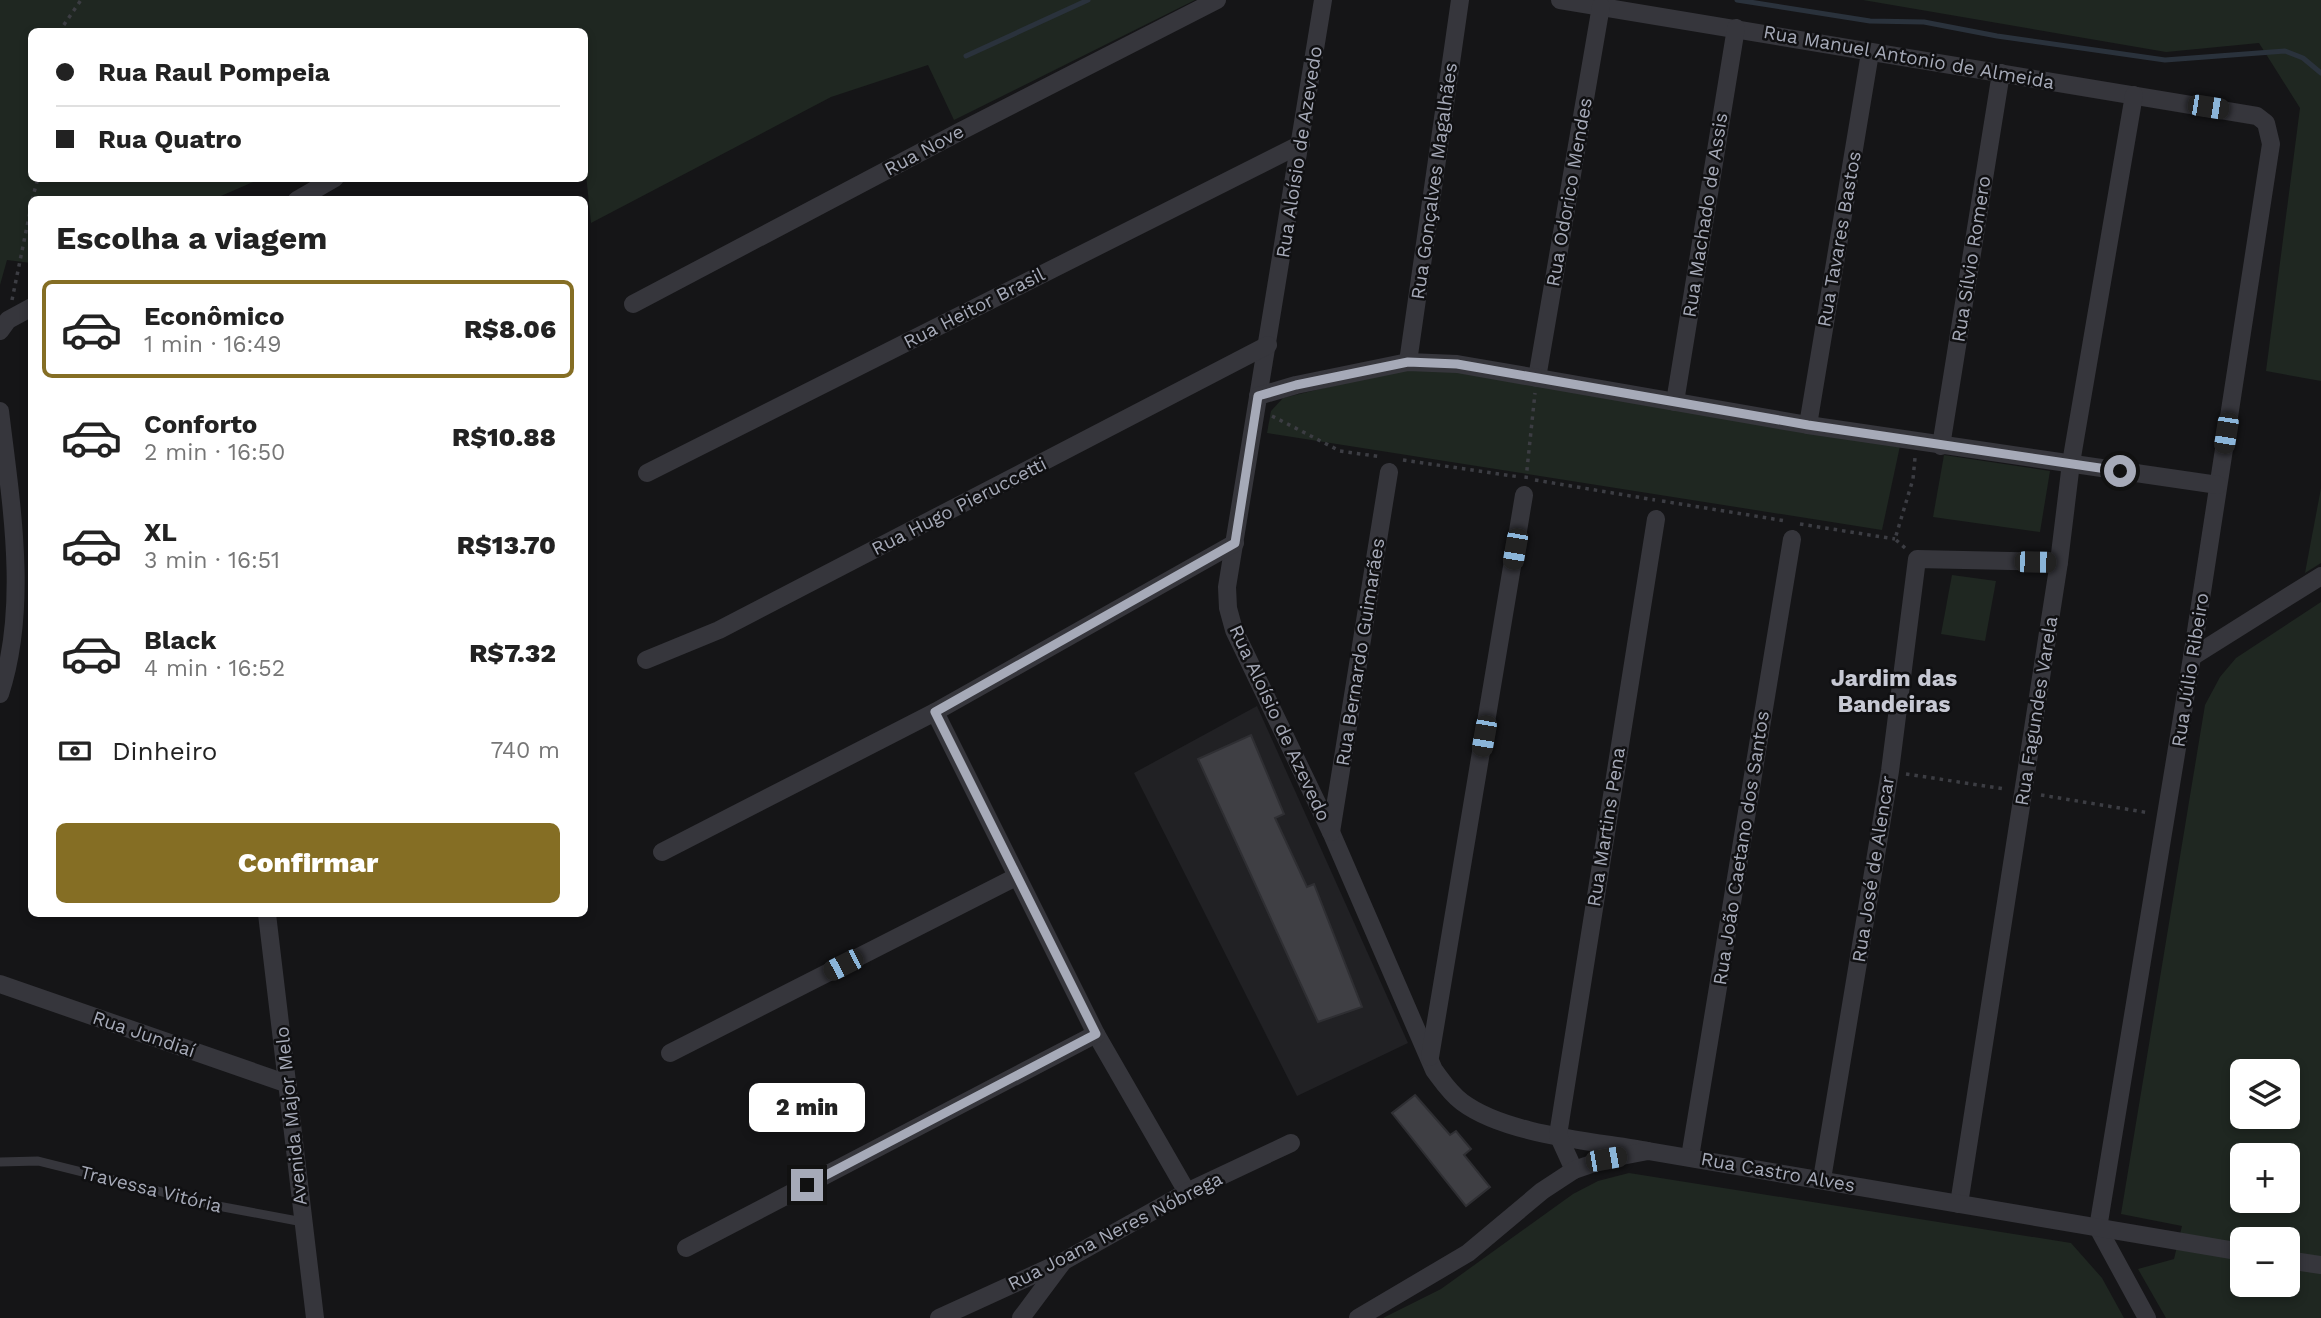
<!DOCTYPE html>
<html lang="pt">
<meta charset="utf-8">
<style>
:root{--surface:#fff;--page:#f2f2f2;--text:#222;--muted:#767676;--line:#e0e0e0;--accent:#856e24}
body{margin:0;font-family:"Work Sans",sans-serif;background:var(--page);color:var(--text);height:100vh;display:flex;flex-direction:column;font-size:26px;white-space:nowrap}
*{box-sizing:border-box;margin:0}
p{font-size:23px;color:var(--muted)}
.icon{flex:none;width:38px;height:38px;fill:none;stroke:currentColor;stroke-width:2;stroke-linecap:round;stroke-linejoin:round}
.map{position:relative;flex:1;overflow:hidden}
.panel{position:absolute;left:28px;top:196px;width:560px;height:721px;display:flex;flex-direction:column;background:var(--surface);border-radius:10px;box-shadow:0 4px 10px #0003}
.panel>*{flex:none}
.guide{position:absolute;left:28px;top:28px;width:560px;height:154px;border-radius:10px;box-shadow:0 4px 10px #0003;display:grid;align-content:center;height:154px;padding:0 28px;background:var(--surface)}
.fabs{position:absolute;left:2230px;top:1059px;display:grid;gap:14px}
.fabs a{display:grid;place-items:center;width:70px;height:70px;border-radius:10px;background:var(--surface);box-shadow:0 4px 10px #0003;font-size:35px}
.end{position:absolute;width:32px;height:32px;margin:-16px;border:9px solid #a6aab8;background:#111;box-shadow:0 0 0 4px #111}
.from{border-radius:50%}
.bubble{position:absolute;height:49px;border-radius:10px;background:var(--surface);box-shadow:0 4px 10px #0003;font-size:23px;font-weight:800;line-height:49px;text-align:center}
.car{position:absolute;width:21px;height:42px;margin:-21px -10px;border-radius:9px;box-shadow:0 0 5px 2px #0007;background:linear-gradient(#222 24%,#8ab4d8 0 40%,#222 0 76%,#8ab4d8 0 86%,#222 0)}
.guide b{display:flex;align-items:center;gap:24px;height:66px;font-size:26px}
.guide b+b{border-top:2px solid var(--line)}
.guide i{width:18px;height:18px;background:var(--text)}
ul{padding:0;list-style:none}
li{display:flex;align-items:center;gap:21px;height:98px;margin:0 14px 10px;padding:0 14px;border:4px solid transparent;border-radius:10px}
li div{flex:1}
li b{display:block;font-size:26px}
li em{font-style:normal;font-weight:800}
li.active{border-color:var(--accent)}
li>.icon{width:63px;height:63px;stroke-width:1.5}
h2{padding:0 28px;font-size:32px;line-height:84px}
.pay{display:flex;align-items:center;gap:18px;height:77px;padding:0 28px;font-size:26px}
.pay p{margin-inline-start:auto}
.button{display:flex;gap:14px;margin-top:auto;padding:14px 28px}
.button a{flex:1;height:80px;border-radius:10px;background:var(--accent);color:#fff;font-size:28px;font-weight:800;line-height:80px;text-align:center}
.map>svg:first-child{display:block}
.built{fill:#212124}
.green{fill:#1f2721;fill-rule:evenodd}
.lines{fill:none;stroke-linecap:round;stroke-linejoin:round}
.stream{stroke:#2a323c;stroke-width:5}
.building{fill:#3f3f44;stroke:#2f2f33;stroke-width:2}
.path{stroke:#3c3d43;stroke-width:3.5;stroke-dasharray:3.5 5;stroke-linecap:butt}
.lane{stroke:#36363c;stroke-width:9}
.street{stroke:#36363c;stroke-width:18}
.route{stroke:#a6aab8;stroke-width:9}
.labels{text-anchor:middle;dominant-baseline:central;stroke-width:5;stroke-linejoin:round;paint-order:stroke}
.street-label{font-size:19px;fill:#a6aab8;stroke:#101012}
.quarter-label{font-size:23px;font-weight:bold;fill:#c7c9d4;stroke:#101012}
</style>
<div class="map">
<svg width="2321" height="1318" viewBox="0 0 2321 1318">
<rect width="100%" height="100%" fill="#151517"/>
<polygon class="built" points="1257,706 1408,1043 1297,1096 1134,773"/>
<g class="green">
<polygon points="0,0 1195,0 954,120 928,65 831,97 591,223 584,155 584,32 32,32 32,178 260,179 214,199 32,200 31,263 7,260 0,285"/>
<polygon points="1863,0 2321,0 2321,381 2266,371 2300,108 2259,43 2166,52"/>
<polygon points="1439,368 1900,446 1882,530 1267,433 1271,411 1283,398 1390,372"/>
<polygon points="1944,455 2050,471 2040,532 1933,517"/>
<polygon points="2321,488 2321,563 2305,573"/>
<polygon points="1952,575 1996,581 1985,641 1941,634"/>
<path d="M2321 602V1318H2166L2138 1269 2174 1259 2182 1226 2121 1214 2205 705 2220 677 2236 658ZM2242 1071H2287V1116H2242ZM2242 1155H2287V1200H2242ZM2242 1239H2287V1284H2242Z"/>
<polygon points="1629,1173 2071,1243 2102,1278 2124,1318 1383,1318 1441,1289 1573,1194 1598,1181"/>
</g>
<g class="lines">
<g class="stream">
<polyline points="1737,0 1870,21 1924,22 1997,36 2165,60 2285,51 2303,58 2321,73"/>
<polyline points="966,56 1088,0"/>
</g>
</g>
<g class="building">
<polygon points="1251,735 1284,814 1275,818 1307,887 1314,884 1362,1007 1318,1022 1198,759"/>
<polygon points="1415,1095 1450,1135 1456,1131 1471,1149 1464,1155 1490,1187 1466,1206 1392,1113"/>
</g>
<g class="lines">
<g class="path">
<polyline points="59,32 81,0"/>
<polyline points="32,200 38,178"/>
<polyline points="12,300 32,202"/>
<polyline points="1272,416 1340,451 1382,457"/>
<polyline points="1403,460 1520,477"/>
<polyline points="1526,479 1535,393"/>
<polyline points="1535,480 1655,500"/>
<polyline points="1662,501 1786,521"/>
<polyline points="1800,524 1895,539"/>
<polyline points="1905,548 1895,539 1913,479 1915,458"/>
<polyline points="1906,774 2005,789"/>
<polyline points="2041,795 2150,813"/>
</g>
<polyline class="lane" points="0,1162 38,1161 218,1206 303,1222"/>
<g class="street">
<path d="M1323 0 1227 587 1228 608 1234 630 1331 832 1434 1070C1443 1082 1450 1093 1462 1102 1506 1135 1593 1141 1648 1151"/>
<polyline points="1560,0 2257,116 2266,123 2271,144 2192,657 2098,1228"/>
<polyline points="297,200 335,178"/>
<polyline points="633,304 961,131 1217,0"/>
<polyline points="0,331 8,320 32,307"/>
<polyline points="1408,362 1460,0"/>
<polyline points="1537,378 1601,6"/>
<polyline points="1258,396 1296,385 1408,362 1457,364 1808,425 2218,485"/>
<polyline points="1675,402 1736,28"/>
<path d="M0 411C11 503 29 605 0 694"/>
<polyline points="1808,425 1870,53"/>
<polyline points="1941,446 2001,73"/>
<polyline points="647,473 1301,144"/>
<polyline points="2192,657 2321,576"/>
<polyline points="646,660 719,630 1268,345"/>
<polyline points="935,712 1096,1034 1187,1192"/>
<polyline points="1331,832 1389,472"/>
<polyline points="662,852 935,712 1235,543"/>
<polyline points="267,914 315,1318"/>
<polyline points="0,984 288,1084"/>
<polyline points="670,1053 1016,877"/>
<polyline points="1430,1057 1524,495"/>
<polyline points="1690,1157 1792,539"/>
<polyline points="1574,1170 1558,1135 1656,519"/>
<polyline points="1822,1179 1890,771 1917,559 2059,562"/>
<polyline points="1959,1204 2059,562 2071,463 2134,95"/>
<polyline points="2098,1228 2147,1318"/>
<polyline points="686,1248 1096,1034"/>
<polyline points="2287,1260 2321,1265"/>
<polyline points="939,1318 1064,1261 1187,1192 1291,1143"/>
<polyline points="1021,1318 1062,1263"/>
<polyline points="1358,1318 1468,1253 1542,1191 1574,1170 1606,1159 1648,1151 2242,1252"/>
</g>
</g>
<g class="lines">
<polyline class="route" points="807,1185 1096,1034 935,712 1235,543 1258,396 1296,385 1408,362 1457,364 1808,425 2120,471"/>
</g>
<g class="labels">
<g class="street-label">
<text transform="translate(1909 57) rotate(10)">Rua Manuel Antonio de Almeida</text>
<text transform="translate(924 150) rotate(-28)">Rua Nove</text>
<text transform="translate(1299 152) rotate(-81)">Rua Aloísio de Azevedo</text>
<text transform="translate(1434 181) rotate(-82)">Rua Gonçalves Magalhães</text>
<text transform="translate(1569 192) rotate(-80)">Rua Odorico Mendes</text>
<text transform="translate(1705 215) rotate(-81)">Rua Machado de Assis</text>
<text transform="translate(1839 239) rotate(-80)">Rua Tavares Bastos</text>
<text transform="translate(1971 259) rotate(-81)">Rua Sílvio Romero</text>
<text transform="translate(974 308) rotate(-27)">Rua Heitor Brasil</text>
<text transform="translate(959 506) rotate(-27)">Rua Hugo Pieruccetti</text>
<text transform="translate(1360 652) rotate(-81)">Rua Bernardo Guimarães</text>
<text transform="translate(2190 670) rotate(-81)">Rua Júlio Ribeiro</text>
<text transform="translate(2036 711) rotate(-81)">Rua Fagundes Varela</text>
<text transform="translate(1280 723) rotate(65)">Rua Aloísio de Azevedo</text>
<text transform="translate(1606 827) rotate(-81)">Rua Martins Pena</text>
<text transform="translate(1741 848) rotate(-81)">Rua João Caetano dos Santos</text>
<text transform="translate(1873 869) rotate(-81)">Rua José de Alencar</text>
<text transform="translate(144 1034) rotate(19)">Rua Jundiaí</text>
<text transform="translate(291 1116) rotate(-96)">Avenida Major Melo</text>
<text transform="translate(1778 1172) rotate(10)">Rua Castro Alves</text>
<text transform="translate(151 1189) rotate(14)">Travessa Vitória</text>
<text transform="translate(1115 1231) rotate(-27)">Rua Joana Neres Nóbrega</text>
</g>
<g class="quarter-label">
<text x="1894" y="678">Jardim das<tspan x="1894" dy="26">Bandeiras</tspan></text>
</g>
</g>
</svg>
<div class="fabs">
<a><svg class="icon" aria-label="layers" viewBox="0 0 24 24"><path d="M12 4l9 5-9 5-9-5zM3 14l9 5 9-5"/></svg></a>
<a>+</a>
<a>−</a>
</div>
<i class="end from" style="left:2120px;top:471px"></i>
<i class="end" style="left:807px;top:1185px"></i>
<div class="bubble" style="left:749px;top:1083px;width:116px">2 min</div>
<i class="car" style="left:2208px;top:107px;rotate:99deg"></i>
<i class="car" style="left:2226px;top:433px;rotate:189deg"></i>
<i class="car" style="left:1515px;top:549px;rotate:190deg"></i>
<i class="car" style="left:2035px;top:562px;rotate:91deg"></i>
<i class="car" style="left:1484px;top:736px;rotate:190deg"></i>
<i class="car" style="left:843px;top:965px;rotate:243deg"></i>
<i class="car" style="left:1606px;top:1159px;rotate:80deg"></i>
<div class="guide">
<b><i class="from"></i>Rua Raul Pompeia</b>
<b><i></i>Rua Quatro</b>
</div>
<section class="panel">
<h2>Escolha a viagem</h2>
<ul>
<li class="active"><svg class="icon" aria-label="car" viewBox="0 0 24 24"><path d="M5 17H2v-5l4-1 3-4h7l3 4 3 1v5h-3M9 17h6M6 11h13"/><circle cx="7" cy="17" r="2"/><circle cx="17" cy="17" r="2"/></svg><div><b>Econômico</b><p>1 min · 16:49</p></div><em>R$8.06</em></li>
<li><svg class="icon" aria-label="car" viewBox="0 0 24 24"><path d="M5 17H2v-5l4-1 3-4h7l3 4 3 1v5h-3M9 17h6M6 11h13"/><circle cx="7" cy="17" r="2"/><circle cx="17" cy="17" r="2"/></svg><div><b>Conforto</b><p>2 min · 16:50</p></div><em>R$10.88</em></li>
<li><svg class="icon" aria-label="car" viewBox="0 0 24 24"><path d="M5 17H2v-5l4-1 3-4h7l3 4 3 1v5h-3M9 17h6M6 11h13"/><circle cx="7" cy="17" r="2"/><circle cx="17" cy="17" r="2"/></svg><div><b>XL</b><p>3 min · 16:51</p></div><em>R$13.70</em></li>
<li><svg class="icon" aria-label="car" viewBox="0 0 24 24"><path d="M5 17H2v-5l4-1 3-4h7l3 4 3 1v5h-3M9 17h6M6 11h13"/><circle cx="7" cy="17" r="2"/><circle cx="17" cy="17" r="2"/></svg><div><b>Black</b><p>4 min · 16:52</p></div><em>R$7.32</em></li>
</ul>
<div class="pay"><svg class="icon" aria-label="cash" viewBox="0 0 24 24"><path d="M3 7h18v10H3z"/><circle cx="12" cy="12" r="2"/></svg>Dinheiro<p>740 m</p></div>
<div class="button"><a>Confirmar</a></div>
</section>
</div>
